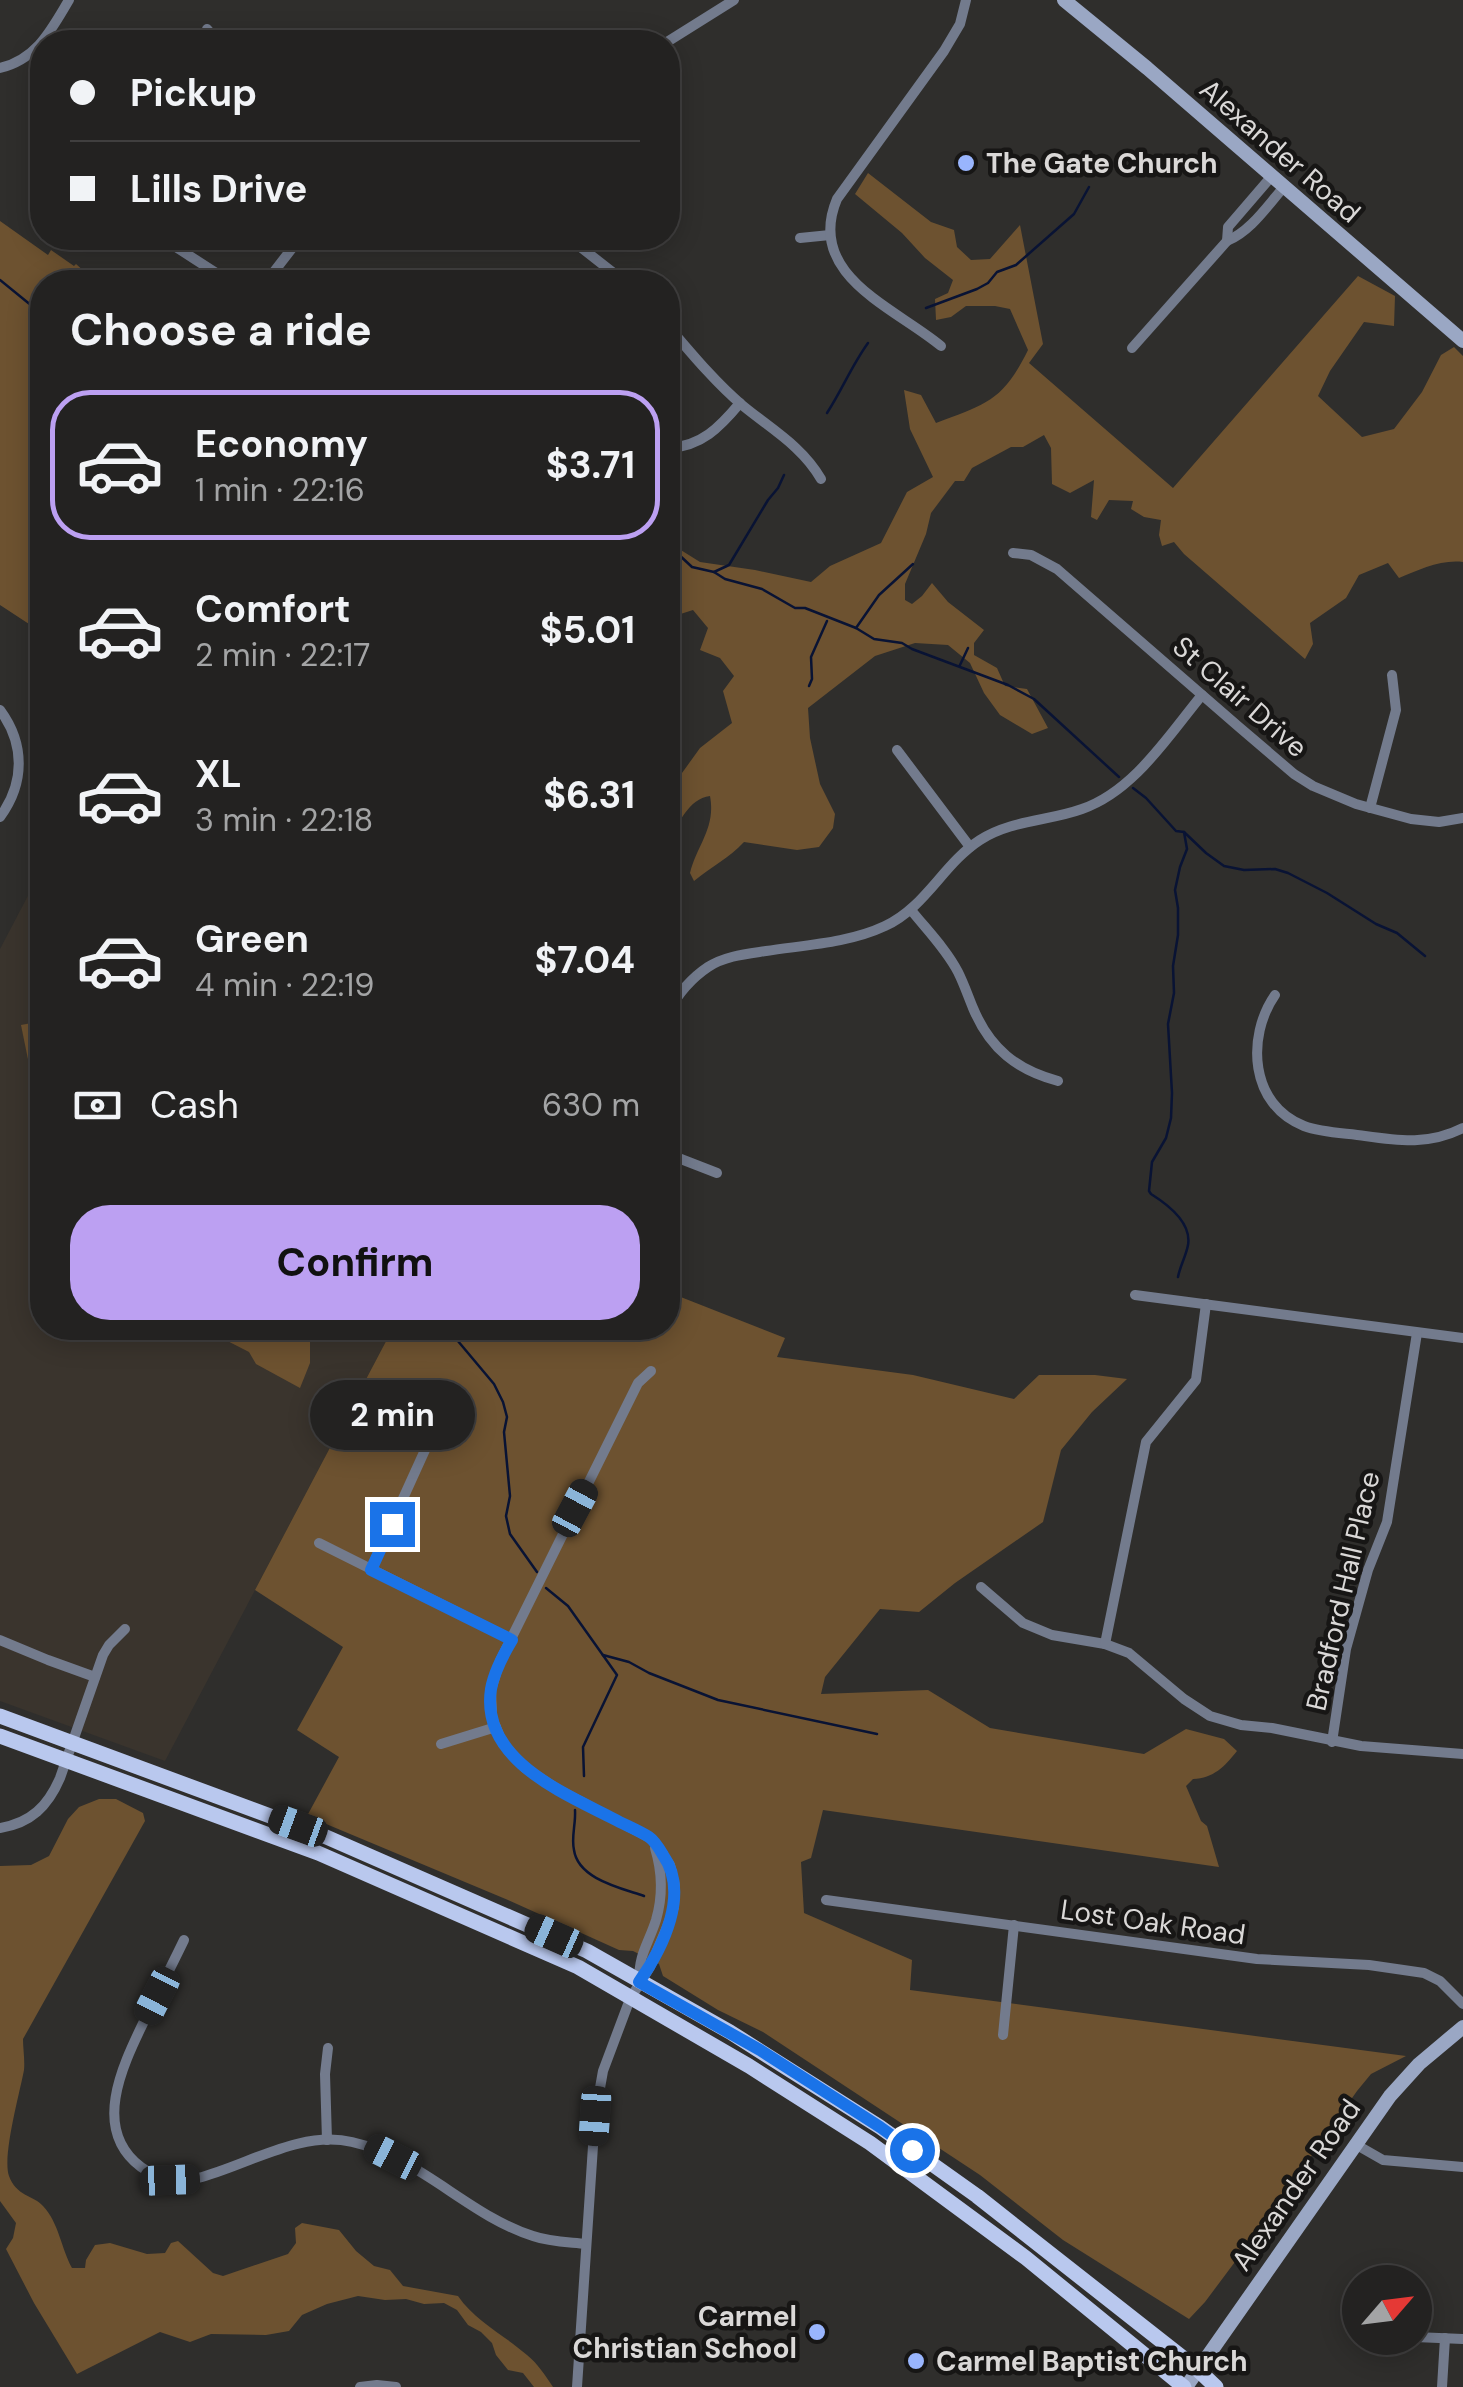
<!DOCTYPE html>
<meta charset="utf-8">
<style>
:root{--surface:#232221;--page:#2f2f2e;--text:#f1f3f6;--muted:#a3a4a5;--line:#403f3f;--accent:#bca0f2}
body{margin:0;font-family:"DM Sans",sans-serif;background:var(--page);color:var(--text);height:100vh;display:flex;flex-direction:column;font-size:38px;white-space:nowrap}
*{box-sizing:border-box;margin:0}
p{font-size:32px;color:var(--muted)}
.icon{flex:none;width:55px;height:55px;fill:none;stroke:currentColor;stroke-width:2;stroke-linecap:round;stroke-linejoin:round}
.map{position:relative;flex:1;overflow:hidden}
.panel{position:absolute;left:30px;top:270px;width:650px;height:1070px;display:flex;flex-direction:column;background:var(--surface);border-radius:40px;box-shadow:0 5px 25px #0003,0 0 0 2px var(--line)}
.panel>*{flex:none}
.banner{position:absolute;left:30px;top:30px;width:650px;height:220px;border-radius:40px;box-shadow:0 5px 25px #0003,0 0 0 2px var(--line);display:grid;align-content:center;height:220px;padding:0 40px;background:var(--surface)}
.needle{width:65px;rotate:62deg}
.controls{position:absolute;left:1342px;top:2265px;display:grid;gap:20px}
.controls a{display:grid;place-items:center;width:90px;height:90px;border-radius:50%;background:var(--surface);box-shadow:0 5px 25px #0003,0 0 0 2px var(--line);font-size:50px}
.end{position:absolute;width:45px;height:45px;margin:-22px;border:12px solid #1a73e8;background:#fff;box-shadow:0 0 0 5px #fff}
.from{border-radius:50%}
.bubble{position:absolute;height:70px;border-radius:35px;background:var(--surface);box-shadow:0 5px 25px #0003,0 0 0 2px var(--line);font-size:32px;font-weight:700;line-height:70px;text-align:center}
.car{position:absolute;width:30px;height:60px;margin:-30px -15px;border-radius:12px;box-shadow:0 0 8px 2px #0007;background:linear-gradient(#222 24%,#8ab4d8 0 40%,#222 0 76%,#8ab4d8 0 86%,#222 0)}
.banner b{display:flex;align-items:center;gap:35px;height:95px;font-size:38px}
.banner b+b{border-top:2px solid var(--line)}
.banner i{width:25px;height:25px;background:var(--text)}
ul{padding:0;list-style:none}
li{display:flex;align-items:center;gap:30px;height:150px;margin:0 20px 15px;padding:0 20px;border:5px solid transparent;border-radius:40px}
li div{flex:1}
li b{display:block;font-size:38px}
li em{font-style:normal;font-weight:700}
li.on{border-color:var(--accent)}
li>.icon{width:90px;height:90px;stroke-width:1.5}
h2{padding:0 40px;font-size:45px;line-height:120px}
.pay{display:flex;align-items:center;gap:25px;height:110px;padding:0 40px;font-size:38px}
.pay p{margin-inline-start:auto}
.primary-button{display:flex;gap:20px;margin-top:auto;padding:20px 40px}
.primary-button a{flex:1;height:115px;border-radius:40px;background:var(--accent);color:#111;font-size:40px;font-weight:700;line-height:115px;text-align:center}
.map>svg:first-child{display:block}
.built{fill:#3a342d}
.green{fill:#6d5230}
.lines{fill:none;stroke-linecap:round;stroke-linejoin:round}
.stream{stroke:#091334;stroke-width:2.5}
.street{stroke:#737b8d;stroke-width:10}
.secondary{stroke:#9aa7c4;stroke-width:14}
.primary{stroke:#b9c8ee;stroke-width:15}
.route{stroke:#1a73e8;stroke-width:12}
.poi-dot{fill:#99b5fd;stroke:#171615;stroke-width:4}
.labels{text-anchor:middle;dominant-baseline:central;stroke-width:9;stroke-linejoin:round;paint-order:stroke}
.street-label{font-size:28px;fill:#dad8d7;stroke:#171615}
.poi-label{font-size:28px;font-weight:bold;fill:#dad8d7;stroke:#171615;text-anchor:start}
</style>
<div class="map">
<svg width="1463" height="2387" viewBox="0 0 1463 2387">
<rect width="100%" height="100%" fill="#2f2e2c"/>
<polygon class="built" points="42,869 42,1328 393,1328 165,1761 0,1701 0,949"/>
<g class="green">
<path d="M868 173 931 222 954 230 957 247 971 260 990 259 1020 225 1043 344 1029 363 1173 488 1358 276 1395 296 1394 326 1364 322 1330 371 1318 396 1362 437 1394 429 1422 392 1441 355 1454 347 1463 356V562C1442 559 1418 570 1399 578L1388 563 1359 575 1346 598 1310 623 1313 644 1305 659 1184 554 1174 542 1162 546 1159 535 1161 520 1144 517 1131 509 1133 501 1109 500 1097 520 1091 517 1094 480 1070 493 1052 484 1051 448 1044 435 1023 447H1011L972 468 964 481H955L931 513 926 534 905 584V600L912 604 922 596 932 583 948 602 984 630 974 643V655L997 668 1005 686 1027 689 1048 728 1032 734 1000 715 984 693 970 663 948 645 915 643 875 656 808 708 810 738 820 784 835 814 833 828 819 847 797 850 744 842C729 858 711 867 694 881L690 873C697 845 716 828 710 796 688 799 680 823 668 840V781L682 773 700 748 732 723 723 691 734 676 720 658 700 650 708 628 693 610 668 618V542L700 562 755 570 811 582 830 566 881 543 907 492 933 477 910 429 904 390 921 395 936 423C987 404 1003 401 1028 350L1010 309 995 306H966L951 317 936 320 935 299 948 293 953 280 925 258 902 233 855 194Z"/>
<polygon points="0,221 48,255 51,250 74,266 76,264 96,282 42,282 42,624 29,624 0,605"/>
<polygon points="42,1021 42,1128 21,1025"/>
<path d="M668 1292 785 1338 777 1357 913 1375 1014 1399 1039 1375H1095L1127 1379 1092 1412 1061 1450 1043 1522 955 1583 919 1612 880 1609 825 1677 821 1694 928 1690 990 1728 1144 1754 1186 1729 1224 1739 1237 1751C1224 1767 1214 1778 1193 1779L1186 1786 1201 1821 1207 1826 1219 1867 823 1810 811 1858 801 1862 804 1913 912 1960 910 1990 1406 2056 1371 2074 1357 2091 1267 2219 1205 2302 1189 2319 1063 2240 980 2175 763 2032 718 2010 663 1976 659 1964 633 1951 619 1950 508 1900 307 1816 339 1757 297 1730 343 1647 255 1590 393 1328H668Z"/>
<polygon points="202,1328 310,1328 310,1363 300,1388 256,1364 249,1352"/>
<path d="M99 1799H116L143 1813 145 1821 23 2039C23 2049 25 2060 24 2070 20 2092 2 2156 9 2176 16 2196 33 2195 43 2206 59 2223 61 2248 72 2268H85L86 2260 95 2245 110 2243 147 2254 165 2253 171 2243 178 2241 213 2273 223 2276 288 2254 296 2243 295 2228 302 2223 339 2230 356 2251 374 2266 390 2270 403 2286 458 2296C476 2322 503 2334 527 2355 538 2364 545 2375 553 2387H534L523 2373 508 2370 496 2355 492 2343 481 2332 468 2325 457 2310 444 2303 424 2304 406 2299 385 2300 358 2296 327 2304 302 2315 289 2331 266 2335 211 2334 190 2342 160 2332 77 2374 34 2303 6 2249 13 2238 16 2223 0 2201V1866L31 1865 49 1856 68 1819 79 1807Z"/>
</g>
<g class="lines">
<g class="stream">
<polyline points="0,280 32,306 38,327 42,332"/>
<polyline points="926,308 977,289 988,283 997,272 1016,265 1074,214 1089,187"/>
<path d="M827 413C842 390 852 365 868 343"/>
<polyline points="668,550 676,552 692,567 714,572 725,579 762,589 795,608 805,608 856,628 874,639 902,643 912,649 1008,685 1034,699 1119,777"/>
<polyline points="714,572 729,565 768,500 778,488 784,475"/>
<polyline points="856,628 879,595 913,564"/>
<polyline points="960,665 968,648"/>
<polyline points="809,686 812,679 811,657 827,621"/>
<polyline points="1133,788 1146,798 1176,831 1184,832 1206,853 1224,866 1244,870 1275,869 1288,873 1327,893 1376,924 1397,933 1425,956"/>
<path d="M1178 1277C1180 1266 1186 1256 1188 1245 1192 1222 1167 1204 1151 1194L1149 1191 1152 1162 1166 1138 1171 1118 1172 1093 1168 1024 1174 993 1173 966 1178 935V908L1175 890 1180 867 1187 849 1184 832"/>
<polyline points="447,1328 494,1384 503,1402 507,1417 504,1432 510,1496 506,1516 510,1534 537,1572"/>
<polyline points="546,1588 568,1606 617,1675 583,1747 584,1776"/>
<polyline points="603,1655 629,1662 649,1673 718,1700 877,1734"/>
<path d="M575 1810C576 1824 571 1837 574 1850 578 1879 621 1888 644 1896"/>
</g>
<g class="street">
<polyline points="207,29 218,42"/>
<polyline points="667,42 734,0"/>
<path d="M0 68C37 59 51 30 69 0"/>
<polyline points="162,238 230,282"/>
<polyline points="569,238 625,282"/>
<polyline points="800,238 830,235"/>
<polyline points="1227,241 1228,227 1271,177"/>
<polyline points="266,282 300,238"/>
<path d="M668 326C691 353 715 382 742 405 771 429 802 446 821 479"/>
<path d="M941 346C894 307 805 275 837 199L944 51 960 24 966 0"/>
<path d="M1132 348 1227 241C1251 231 1267 206 1284 187"/>
<path d="M668 448C701 447 720 427 740 403"/>
<polyline points="1013,553 1031,555 1057,569 1239,727 1294,774 1313,786 1356,804 1411,819 1439,822 1463,818"/>
<path d="M0 710C25 744 25 783 0 817"/>
<polyline points="897,750 970,847"/>
<polyline points="1370,808 1396,710 1392,675"/>
<path d="M911 910C927 930 946 949 958 972 964 984 968 996 973 1008 990 1049 1017 1070 1058 1081"/>
<path d="M1275 995C1246 1037 1250 1105 1304 1126 1323 1133 1345 1133 1365 1136 1400 1141 1430 1145 1463 1128"/>
<path d="M668 1012C678 994 690 979 708 967 725 956 746 954 766 951 805 945 849 943 885 926 926 907 943 864 980 840 1011 820 1049 821 1082 809 1134 791 1168 736 1202 695"/>
<polyline points="668,1154 717,1173"/>
<polyline points="1135,1295 1463,1338"/>
<polyline points="319,1543 511,1639"/>
<polyline points="371,1569 450,1395"/>
<polyline points="981,1587 1023,1623 1052,1635 1105,1644 1129,1653 1184,1699 1210,1716 1241,1725 1272,1728 1361,1746 1463,1754"/>
<polyline points="0,1640 48,1660 95,1677"/>
<polyline points="1105,1644 1146,1442 1196,1380 1206,1304"/>
<polyline points="1332,1742 1346,1649 1368,1570 1387,1522 1417,1333"/>
<polyline points="441,1744 496,1727"/>
<path d="M0 1828C31 1823 48 1806 60 1778L103 1655 109 1645 125 1629"/>
<polyline points="826,1900 1257,1959 1369,1965 1424,1973 1440,1981 1463,2004"/>
<path d="M184 1940C172 1965 159 1990 147 2015 125 2061 89 2128 141 2167 157 2179 179 2182 198 2178 248 2165 300 2130 352 2142 420 2157 469 2216 533 2236 550 2242 568 2242 586 2244"/>
<path d="M639 1981C639 1953 648 1945 656 1920 663 1896 662 1871 655 1848"/>
<polyline points="1003,2035 1014,1925"/>
<polyline points="327,2140 325,2074 328,2048"/>
<polyline points="1355,2144 1383,2160 1463,2167"/>
<polyline points="1415,2337 1463,2339"/>
<polyline points="1372,2345 1404,2338"/>
<polyline points="360,2387 377,2385 396,2387"/>
<polyline points="577,2387 595,2116 603,2071 630,1999 650,1967 667,1927 674,1907 675,1886 670,1865 652,1839 559,1790 525,1768 503,1744 492,1718 491,1690 500,1661 638,1383 651,1371"/>
<polyline points="1442,2387 1445,2338"/>
</g>
<g class="secondary">
<polyline points="1064,0 1147,68 1463,341"/>
<polyline points="1186,2387 1390,2096 1419,2064 1463,2027"/>
</g>
<g class="primary">
<polyline points="0,1716 324,1836 587,1951 730,2032 880,2127 977,2196 1197,2369 1216,2387"/>
<polyline points="0,1736 318,1853 578,1967 749,2066 870,2143 1026,2258 1184,2387"/>
</g>
</g>
<g class="lines">
<path class="route" d="M392 1524 371 1570 512 1640C503 1655 494 1672 491 1689 480 1760 564 1793 614 1819 625 1825 638 1830 649 1837 655 1841 659 1848 663 1855 690 1893 663 1948 639 1982L760 2050 880 2127 912 2150"/>
</g>
<g class="poi-dot">
<circle cx="966" cy="163" r="10"/>
<circle cx="817" cy="2332" r="10"/>
<circle cx="916" cy="2361" r="10"/>
</g>
<g class="labels">
<g class="street-label">
<text transform="translate(1280 151) rotate(41)">Alexander Road</text>
<text transform="translate(1240 697) rotate(41)">St Clair Drive</text>
<text transform="translate(1343 1591) rotate(-77)">Bradford Hall Place</text>
<text transform="translate(1153 1922) rotate(8)">Lost Oak Road</text>
<text transform="translate(1296 2185) rotate(-55)">Alexander Road</text>
</g>
<g class="poi-label">
<text x="986" y="163">The Gate Church</text>
<text x="797" y="2316" text-anchor="end">Carmel<tspan x="797" dy="32">Christian School</tspan></text>
<text x="936" y="2361">Carmel Baptist Church</text>
</g>
</g>
</svg>
<div class="controls">
<a><svg class="needle" viewBox="-14 -14 28 28"><path d="M0-13l5 13h-10z" fill="#e53935"/><path d="M0 13l5-13h-10z" fill="#a3a4a5"/></svg></a>
</div>
<i class="end from" style="left:912px;top:2150px"></i>
<i class="end" style="left:392px;top:1524px"></i>
<div class="bubble" style="left:310px;top:1380px;width:165px">2 min</div>
<i class="car" style="left:575px;top:1508px;rotate:28deg"></i>
<i class="car" style="left:298px;top:1826px;rotate:290deg"></i>
<i class="car" style="left:554px;top:1936px;rotate:294deg"></i>
<i class="car" style="left:157px;top:1996px;rotate:207deg"></i>
<i class="car" style="left:595px;top:2116px;rotate:184deg"></i>
<i class="car" style="left:393px;top:2157px;rotate:297deg"></i>
<i class="car" style="left:170px;top:2180px;rotate:88deg"></i>
<div class="banner">
<b><i class="from"></i>Pickup</b>
<b><i></i>Lills Drive</b>
</div>
<section class="panel">
<h2>Choose a ride</h2>
<ul>
<li class="on"><svg class="icon" aria-label="car" viewBox="0 0 24 24"><path d="M5 17H2v-5l4-1 3-4h7l3 4 3 1v5h-3M9 17h6M6 11h13"/><circle cx="7" cy="17" r="2"/><circle cx="17" cy="17" r="2"/></svg><div><b>Economy</b><p>1 min · 22:16</p></div><em>$3.71</em></li>
<li><svg class="icon" aria-label="car" viewBox="0 0 24 24"><path d="M5 17H2v-5l4-1 3-4h7l3 4 3 1v5h-3M9 17h6M6 11h13"/><circle cx="7" cy="17" r="2"/><circle cx="17" cy="17" r="2"/></svg><div><b>Comfort</b><p>2 min · 22:17</p></div><em>$5.01</em></li>
<li><svg class="icon" aria-label="car" viewBox="0 0 24 24"><path d="M5 17H2v-5l4-1 3-4h7l3 4 3 1v5h-3M9 17h6M6 11h13"/><circle cx="7" cy="17" r="2"/><circle cx="17" cy="17" r="2"/></svg><div><b>XL</b><p>3 min · 22:18</p></div><em>$6.31</em></li>
<li><svg class="icon" aria-label="car" viewBox="0 0 24 24"><path d="M5 17H2v-5l4-1 3-4h7l3 4 3 1v5h-3M9 17h6M6 11h13"/><circle cx="7" cy="17" r="2"/><circle cx="17" cy="17" r="2"/></svg><div><b>Green</b><p>4 min · 22:19</p></div><em>$7.04</em></li>
</ul>
<div class="pay"><svg class="icon" aria-label="cash" viewBox="0 0 24 24"><path d="M3 7h18v10H3z"/><circle cx="12" cy="12" r="2"/></svg>Cash<p>630 m</p></div>
<div class="primary-button"><a>Confirm</a></div>
</section>
</div>
